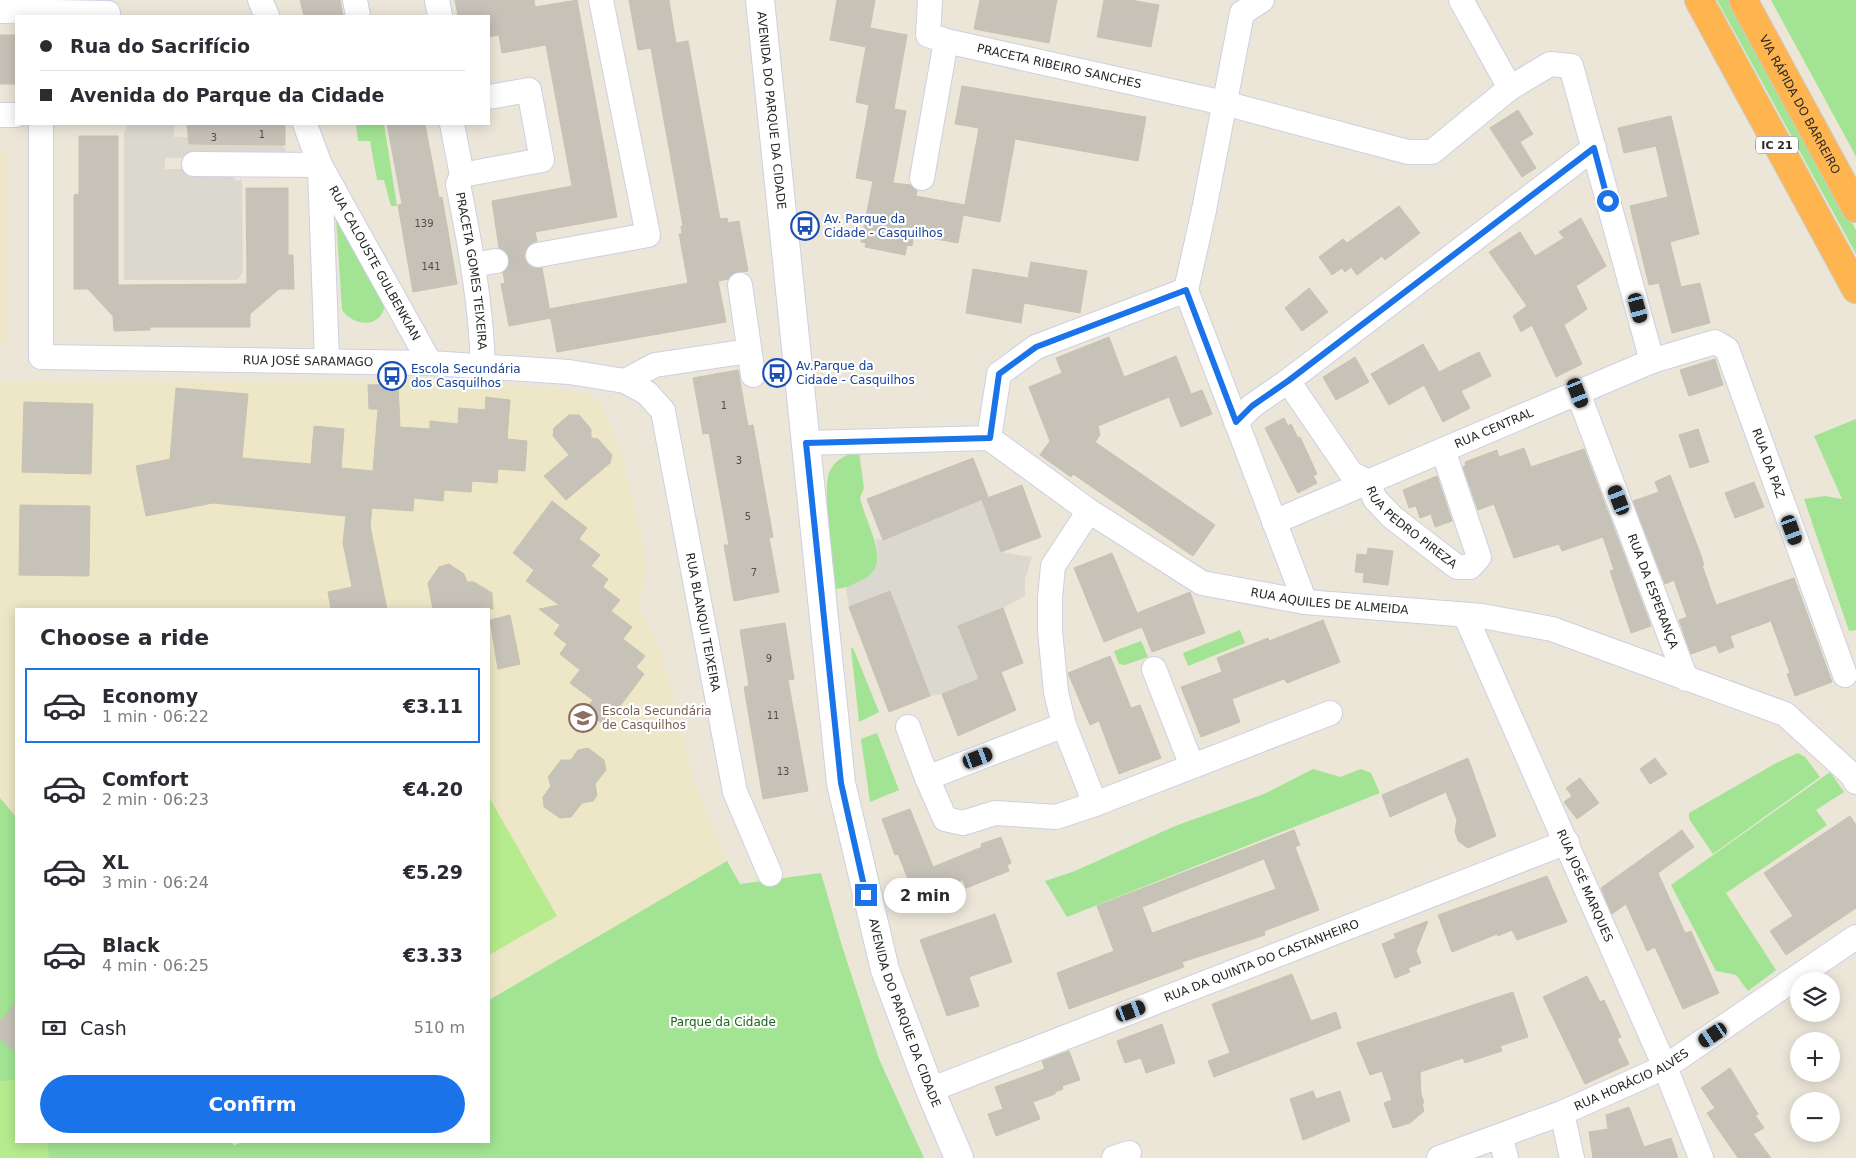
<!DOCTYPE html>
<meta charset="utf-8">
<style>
:root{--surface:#fff;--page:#f2f2f3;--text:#2b2b33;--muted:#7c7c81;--line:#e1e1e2;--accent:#1a73e8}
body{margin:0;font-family:"DejaVu Sans",sans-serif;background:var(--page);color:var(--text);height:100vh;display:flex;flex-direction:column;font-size:19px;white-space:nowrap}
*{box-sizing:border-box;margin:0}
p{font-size:16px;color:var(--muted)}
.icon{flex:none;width:28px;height:28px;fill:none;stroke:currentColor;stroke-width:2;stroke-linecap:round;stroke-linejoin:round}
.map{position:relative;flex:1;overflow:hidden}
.sheet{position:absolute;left:15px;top:608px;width:475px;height:535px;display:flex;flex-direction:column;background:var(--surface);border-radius:0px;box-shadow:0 2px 12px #0003}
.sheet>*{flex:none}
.guide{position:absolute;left:15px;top:15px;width:475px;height:110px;border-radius:0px;box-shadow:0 2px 12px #0003;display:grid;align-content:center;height:110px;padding:0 25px;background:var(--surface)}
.tools{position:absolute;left:1790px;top:972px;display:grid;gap:10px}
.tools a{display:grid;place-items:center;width:50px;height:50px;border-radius:50%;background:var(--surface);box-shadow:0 2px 12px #0003;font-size:25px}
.end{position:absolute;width:22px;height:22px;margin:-11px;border:6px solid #1a73e8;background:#fff;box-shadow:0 0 0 2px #fff}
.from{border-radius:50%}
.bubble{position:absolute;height:35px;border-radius:18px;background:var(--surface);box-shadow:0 2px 12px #0003;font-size:16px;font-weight:600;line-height:35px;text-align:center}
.car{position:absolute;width:15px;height:30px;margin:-15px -8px;border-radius:6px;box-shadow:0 0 4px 1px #0007;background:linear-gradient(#222 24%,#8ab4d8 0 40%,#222 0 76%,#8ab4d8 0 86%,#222 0)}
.guide b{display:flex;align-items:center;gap:18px;height:48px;font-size:19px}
.guide b+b{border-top:1px solid var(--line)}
.guide i{width:12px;height:12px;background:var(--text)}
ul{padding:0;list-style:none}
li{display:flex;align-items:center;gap:15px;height:75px;margin:0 10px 8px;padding:0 15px;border:2px solid transparent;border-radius:0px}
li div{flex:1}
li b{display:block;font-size:19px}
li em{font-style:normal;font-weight:600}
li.current{border-color:var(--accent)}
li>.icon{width:45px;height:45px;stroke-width:1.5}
h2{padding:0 25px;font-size:22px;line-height:60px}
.pay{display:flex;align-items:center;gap:12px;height:55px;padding:0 25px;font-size:19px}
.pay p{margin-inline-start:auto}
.primary-button{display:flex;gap:10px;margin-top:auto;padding:10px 25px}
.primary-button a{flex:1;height:58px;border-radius:30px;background:var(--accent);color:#fff;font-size:20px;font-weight:600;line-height:58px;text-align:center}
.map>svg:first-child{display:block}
.education{fill:#eee7c7}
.green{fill:#a2e493}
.pitch{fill:#b6ec8e}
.plaza{fill:#dbd8cf}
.building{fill:#c6c2b8;stroke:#c6c2b2;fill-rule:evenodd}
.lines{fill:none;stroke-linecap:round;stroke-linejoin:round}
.street-tunnel{stroke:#c4c0b5;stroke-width:24;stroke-dasharray:24 12;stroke-linecap:butt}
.street-casing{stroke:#cecfe2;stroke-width:26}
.secondary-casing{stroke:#cecfe2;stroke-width:30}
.highway-casing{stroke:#cbcbcb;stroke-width:30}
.street{stroke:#fff;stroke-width:24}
.secondary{stroke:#fff;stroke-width:28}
.highway{stroke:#ffb54f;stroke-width:28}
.route{stroke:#1a73e8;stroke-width:6}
.labels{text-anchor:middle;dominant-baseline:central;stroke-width:4.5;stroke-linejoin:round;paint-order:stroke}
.number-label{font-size:10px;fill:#504e4c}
.shield{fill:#fff;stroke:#686868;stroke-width:1}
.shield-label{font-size:11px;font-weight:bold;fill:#282828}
.street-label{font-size:12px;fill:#282828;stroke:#fff}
.transit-label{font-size:12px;fill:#164399;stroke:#fff;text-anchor:start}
.education-label{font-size:12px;fill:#785e54;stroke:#fff;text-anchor:start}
.park-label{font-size:12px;fill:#1c6517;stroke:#fff}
</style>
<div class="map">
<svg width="1856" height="1158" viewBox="0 0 1856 1158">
<rect width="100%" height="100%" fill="#ebe6d8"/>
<g class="education">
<rect x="0" y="152" width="7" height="190"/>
<polygon points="360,381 489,382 587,394 601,401 620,449 645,549 645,586 637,595 642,599 639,607 661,650 696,786 727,861 489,1000 489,609 16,609 16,817 0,798 0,382"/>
</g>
<g class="green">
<polygon points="1717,0 1731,0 1856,230 1856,254"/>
<polygon points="1771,0 1856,0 1856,157 1852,149"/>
<polygon points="356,124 384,124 397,206 391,206 384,180 377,180 370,141 358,141"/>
<path d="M336 218 385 304C382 329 354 327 342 310Z"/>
<polygon points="1856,419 1856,630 1849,631 1804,499 1825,496 1842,499 1814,436"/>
<path d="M859 452 864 488 860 498C870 538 904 579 836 589 834 567 822 490 829 473 834 460 846 454 859 452Z"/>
<polygon points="1240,630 1245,643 1188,666 1183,653"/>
<polygon points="1141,641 1148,657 1125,665 1119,664 1114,651"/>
<polygon points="851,648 853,648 879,712 859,722"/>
<polygon points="877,733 899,790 870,802 861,739"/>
<polygon points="1798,753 1805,757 1820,777 1713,854 1689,819 1689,813 1778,762"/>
<polygon points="1313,769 1340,777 1361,769 1371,773 1380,793 1067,917 1045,881 1075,871 1175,826 1264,794"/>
<polygon points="1830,772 1844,792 1816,810 1827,825 1726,893 1776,970 1748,991 1736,975 1716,971 1671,885"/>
<polygon points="0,798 16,817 16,1141 231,1141 234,1146 243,1141 489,1141 489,1000 727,861 740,884 821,873 842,946 879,1059 924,1158 0,1158"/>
</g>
<g class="pitch">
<polygon points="489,797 557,916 489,955"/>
<polygon points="16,1080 16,1141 47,1141 49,1158 0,1158 0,1081"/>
</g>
<g class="plaza">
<polygon points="128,124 174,124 174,137 278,138 287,152 286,156 165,158 165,169 214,169 227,172 237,181 242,179 243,272 237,280 124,280 124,133"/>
<polygon points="982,500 1001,552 1032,557 1025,579 1025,596 1003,608 958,626 979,679 942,694 930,696 890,591 849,607 846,588 869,576 875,569 878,558 876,539 883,540"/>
</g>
<g class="building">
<polygon points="300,0 340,0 343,16 304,16"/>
<polygon points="455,0 534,0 535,7 577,0 617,217 535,232 537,241 529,245 524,257 527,263 533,268 542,268 551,318 509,326 501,284 505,283 503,272 509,266 510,259 506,252 499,248 492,201 572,186 546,45 502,53 499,35 489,37 489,16 458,16"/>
<polygon points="629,0 669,0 676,43 688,41 720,219 727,218 728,223 739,221 748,271 738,272 728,279 718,281 726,322 557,352 549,309 688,283 679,234 682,234 681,226 683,226 651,48 638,50"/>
<polygon points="837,0 875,0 870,28 907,35 894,109 906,111 893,183 911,185 917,190 916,196 965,205 958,243 914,235 912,246 907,245 905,255 865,247 866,243 861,242 873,181 856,178 869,105 856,102 866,47 830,40"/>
<polygon points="980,0 1057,0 1049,43 974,29"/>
<polygon points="1104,0 1130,0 1159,5 1151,47 1097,37"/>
<rect x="0" y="35" width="16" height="49"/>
<polygon points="962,86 1146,117 1138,161 1015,139 1000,222 963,215 979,128 955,124"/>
<polygon points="1518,110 1533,134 1520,142 1536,168 1522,177 1490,128"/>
<polygon points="1671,116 1699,234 1670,242 1681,287 1700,283 1710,323 1672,333 1659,283 1649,285 1630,206 1668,197 1656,146 1624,153 1618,128"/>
<polygon points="187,124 285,124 285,145 189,144"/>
<polygon points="387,124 425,124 439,198 442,197 457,284 413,292 398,205 402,204"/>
<polygon points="79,136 118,136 118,285 247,284 246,188 288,188 288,255 293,255 294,289 279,289 250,314 250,327 150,327 150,330 114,331 113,316 88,289 74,289 74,195 79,194"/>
<polygon points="1399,206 1420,233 1385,260 1382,256 1357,275 1351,267 1345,272 1342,268 1332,275 1319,257 1343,239 1347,243"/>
<polygon points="1581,218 1606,266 1576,286 1587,309 1564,325 1582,364 1556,377 1532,325 1521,332 1513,316 1527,306 1489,252 1520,232 1535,256 1564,238 1559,232"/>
<polygon points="1031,262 1087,271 1080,313 1024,303 1021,323 966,313 973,269 1028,278"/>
<polygon points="1309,288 1328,312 1302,331 1285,308"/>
<polygon points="1109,337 1124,377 1176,356 1191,394 1202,390 1212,414 1181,427 1169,397 1098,426 1100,435 1095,442 1215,525 1193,556 1073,474 1071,477 1040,455 1050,441 1029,387 1062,373 1056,358"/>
<polygon points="1423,344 1439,372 1479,352 1491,376 1461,391 1470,408 1443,422 1424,385 1389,405 1371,374"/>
<polygon points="1355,357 1369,382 1336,400 1323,377"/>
<polygon points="1715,359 1723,385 1689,396 1680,370"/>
<polygon points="738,370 748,426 753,425 773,537 769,538 779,592 734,601 724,545 729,545 709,433 703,434 693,378"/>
<polygon points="398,384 400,427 430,429 430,421 458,424 459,408 485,410 486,397 510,400 507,439 527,441 525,471 498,469 497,483 472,481 471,492 444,490 443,501 414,498 413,511 372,508 370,526 387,609 331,609 328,592 352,587 343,543 346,516 213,503 146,516 136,466 170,459 176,388 248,394 242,458 311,464 314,426 344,429 341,468 373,471 378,409 369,409 368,385"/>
<polygon points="24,402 93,404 91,474 22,472"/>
<polygon points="569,415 579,415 591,429 591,438 598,439 612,455 610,463 566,500 544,476 569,455 553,436 554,428"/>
<polygon points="1284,418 1288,426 1291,424 1298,438 1300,437 1317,474 1313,476 1317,483 1298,493 1265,428"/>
<polygon points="1698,429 1709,462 1690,468 1679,435"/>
<polygon points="1524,448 1531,467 1584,449 1651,626 1631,633 1610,571 1614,570 1603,537 1562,551 1559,544 1514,558 1494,504 1478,510 1463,467 1466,465 1465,462 1497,450 1499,457"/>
<polygon points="973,458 988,497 883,540 867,499"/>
<polygon points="1670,475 1699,550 1704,565 1702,565 1716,605 1794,578 1832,682 1795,696 1787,674 1790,673 1771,621 1730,636 1734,647 1719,653 1716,645 1691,654 1679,620 1687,617 1674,580 1665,584 1633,501 1659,492 1655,482"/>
<polygon points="1437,476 1452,521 1435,527 1431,514 1420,518 1416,506 1409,508 1403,490"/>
<polygon points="1754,482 1764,507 1735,518 1725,493"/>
<polygon points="1022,485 1041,537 1001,552 982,500"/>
<polygon points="552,501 587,528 579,539 600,555 591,566 608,579 603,587 620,600 611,611 632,627 623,639 645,656 636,667 644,674 605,726 585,710 593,700 570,683 580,670 560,654 567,644 554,634 560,625 539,609 559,605 526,581 534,570 513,553"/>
<polygon points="20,505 90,506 89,576 19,575"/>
<polygon points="1368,548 1393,551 1388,585 1363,582 1364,573 1355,572 1357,554 1367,555"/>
<polygon points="1112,553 1140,620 1137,613 1190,592 1205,633 1152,652 1142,627 1104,642 1074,568"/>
<polygon points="449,564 464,574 467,582 474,582 492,593 493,609 433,609 428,583 439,567"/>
<polygon points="890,591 930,696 889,712 849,607"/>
<polygon points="1003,608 1023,663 1001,672 1016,710 958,736 942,694 979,679 958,626"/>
<polygon points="510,615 520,664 498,669 490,620"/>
<polygon points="1323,620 1340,662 1287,683 1284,679 1232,699 1240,722 1201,737 1181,687 1222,672 1217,658 1268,638 1269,641"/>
<polygon points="785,623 794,679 788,680 808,791 763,799 744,687 749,686 740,630"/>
<polygon points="1110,656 1131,708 1140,705 1161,758 1119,774 1099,721 1090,725 1068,673"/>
<polygon points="588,748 604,760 606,770 595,784 597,795 593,801 582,803 571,817 560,818 544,807 543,797 551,786 548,777 561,760 571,760 578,750"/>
<polygon points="1468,758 1496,836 1468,848 1458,841 1455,831 1457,820 1446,792 1390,817 1382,795"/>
<polygon points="1655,758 1667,774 1650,784 1640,769"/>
<polygon points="1580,778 1599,803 1577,819 1564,802 1572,796 1566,788"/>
<polygon points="910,809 933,867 982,847 981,844 1001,837 1011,863 1007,865 1009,871 966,888 963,880 928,892 925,885 921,885 918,881 910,884 898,854 895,855 882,819"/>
<polygon points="1850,816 1856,825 1856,908 1786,955 1770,931 1793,916 1764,873"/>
<path d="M1294 830 1300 845 1295 847 1319 910 1264 931 1265 935 1182 962 1184 967 1069 1009 1057 973 1114 951 1097 906ZM1264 859 1276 889 1152 933 1142 907Z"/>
<polygon points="1682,830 1694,847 1658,873 1685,933 1691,931 1719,993 1683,1009 1655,947 1647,951 1626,904 1612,914 1601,888"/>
<polygon points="1547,876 1567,922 1517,940 1512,930 1498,936 1497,934 1452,952 1438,915"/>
<polygon points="995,914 1012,962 969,977 979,1006 947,1016 920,940"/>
<polygon points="1428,921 1416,951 1421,963 1408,968 1410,972 1395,978 1382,944 1396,938 1394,934"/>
<polygon points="1292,974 1311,1021 1336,1012 1341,1028 1214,1077 1208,1061 1230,1053 1212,1004"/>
<polygon points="1587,976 1600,1002 1604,1000 1621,1037 1617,1039 1629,1064 1585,1084 1543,997"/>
<polygon points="1513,992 1528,1037 1500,1046 1502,1051 1465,1063 1463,1058 1420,1072 1421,1094 1424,1103 1422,1103 1424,1111 1410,1123 1393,1128 1384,1103 1392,1100 1382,1071 1370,1075 1357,1043"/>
<polygon points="16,1003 16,1052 0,1039 0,1021"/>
<polygon points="1162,1024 1175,1063 1146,1073 1141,1058 1125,1063 1117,1041"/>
<polygon points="1069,1051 1080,1080 1062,1086 1063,1089 1055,1092 1055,1094 1033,1102 1040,1119 996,1136 988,1114 1003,1109 995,1087 1045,1069 1042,1061"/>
<polygon points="1730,1068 1758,1114 1755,1115 1764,1128 1753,1134 1771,1158 1738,1158 1707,1113 1715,1108 1701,1088"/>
<polygon points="1313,1091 1316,1099 1340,1091 1350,1121 1303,1140 1290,1099"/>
<polygon points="1629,1107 1644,1147 1671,1138 1678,1158 1593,1158 1589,1132 1608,1129 1606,1115"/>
</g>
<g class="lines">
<polyline class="street-tunnel" points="496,261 538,255"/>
<defs>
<g id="street">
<polyline points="260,0 267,16"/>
<polyline points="355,0 358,16"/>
<polyline points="437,0 440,16"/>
<path id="s1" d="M930 0 928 35 946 41 1224 103 1408 152H1432L1510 88 1550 64 1571 66 1652 361"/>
<polyline points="1262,0 1242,13 1204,210 1186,290 1305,602"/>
<polyline points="1461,0 1510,88"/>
<polyline points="0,11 108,13 108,16"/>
<polyline points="0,115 16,115"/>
<path id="s2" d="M41 124V357L430 363 569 372 625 381 655 365 749 351"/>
<path id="s3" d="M305 124 320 165 430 363"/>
<polyline points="452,124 462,175"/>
<polyline points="194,164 320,165"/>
<polyline points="320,169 327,360"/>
<path id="s4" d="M462 175 458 184C470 244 481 304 483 366"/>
<polyline points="462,175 542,160 529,90 489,97"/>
<polyline points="922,178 946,41"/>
<polyline points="538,255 648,235 601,0"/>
<polyline points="473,265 496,261"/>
<polyline points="740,285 753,375"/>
<path id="s5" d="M625 381 647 393 663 411 735 792 770 874"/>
<path id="s6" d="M1288 381 1351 473 1368 482 1375 499 1392 517 1457 567H1470L1479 557 1443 450"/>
<path id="s7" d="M1578 393 1686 679"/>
<polyline points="1236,422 1252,406 1288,381 1594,148"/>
<polyline points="989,438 999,374 1036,347 1186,290"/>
<path id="s8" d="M806 443 989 438 1089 511 1202 583 1305 602 1482 616 1552 629 1785 714 1852 775 1856 782"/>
<path id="s9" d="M1274 522 1652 361 1715 342 1727 349 1845 675"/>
<path id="s10" d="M1465 615 1665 1067 1701 1158"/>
<polyline points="1154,669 1192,766"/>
<polyline points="1064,725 1095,804 1056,817 995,813 963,823 945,819 927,778 1064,725 1056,692 1050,631 1050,598 1053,566 1089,511"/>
<polyline points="908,727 927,778"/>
<polyline points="1095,804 1330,713"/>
<path id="s11" d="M930 1090 1567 842"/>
<polyline points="1562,1113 1572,1158"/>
<polyline points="1500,1136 1506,1158"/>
<polyline points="1114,1158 1129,1153"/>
<path id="s12" d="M1439 1158 1562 1113 1665 1067 1856 937"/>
</g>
<g id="secondary">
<path id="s13" d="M760 0 841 783 885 970 930 1090 959 1158"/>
</g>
<g id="highway">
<polyline points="1699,0 1856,289"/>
<path id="s14" d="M1743 0 1856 208"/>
</g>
</defs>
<use href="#street" class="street-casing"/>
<use href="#secondary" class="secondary-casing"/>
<use href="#highway" class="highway-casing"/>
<use href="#street" class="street"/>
<use href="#secondary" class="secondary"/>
<use href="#highway" class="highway"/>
</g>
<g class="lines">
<polyline class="route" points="866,895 841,783 806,443 990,438 999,374 1036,347 1186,290 1236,422 1252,406 1288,381 1594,148 1608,201"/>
</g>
<defs>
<symbol id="bus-ring" viewBox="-11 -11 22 22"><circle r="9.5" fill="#fff" stroke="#1a4fb4" stroke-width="1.5"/><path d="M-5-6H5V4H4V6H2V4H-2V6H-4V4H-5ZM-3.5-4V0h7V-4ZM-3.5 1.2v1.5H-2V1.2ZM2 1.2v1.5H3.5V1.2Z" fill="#1a4fb4"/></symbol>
<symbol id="school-ring" viewBox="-11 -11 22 22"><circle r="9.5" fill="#fff" stroke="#8d6e63" stroke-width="1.5"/><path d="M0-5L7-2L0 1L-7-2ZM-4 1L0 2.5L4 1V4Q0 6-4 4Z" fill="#8d6e63"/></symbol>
</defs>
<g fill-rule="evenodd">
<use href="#bus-ring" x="789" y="210" width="32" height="32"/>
<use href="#bus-ring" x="761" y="357" width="32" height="32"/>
<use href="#bus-ring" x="376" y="360" width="32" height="32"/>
<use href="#school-ring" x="567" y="702" width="32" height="32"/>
</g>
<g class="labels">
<g class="number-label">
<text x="262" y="134">1</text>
<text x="214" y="137">3</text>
<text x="424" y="223">139</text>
<text x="431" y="266">141</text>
<text x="724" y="405">1</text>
<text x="739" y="460">3</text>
<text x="748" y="516">5</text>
<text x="754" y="572">7</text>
<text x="769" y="658">9</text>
<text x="773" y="715">11</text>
<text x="783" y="771">13</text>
</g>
<rect class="shield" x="1756" y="136.5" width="42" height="17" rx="4"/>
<g class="shield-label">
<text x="1777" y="145">IC 21</text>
</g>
<g class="street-label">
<text stroke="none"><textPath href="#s1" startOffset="170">PRACETA RIBEIRO SANCHES</textPath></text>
<text stroke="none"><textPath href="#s14" startOffset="119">VIA RÁPIDA DO BARREIRO</textPath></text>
<text stroke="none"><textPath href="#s13" startOffset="111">AVENIDA DO PARQUE DA CIDADE</textPath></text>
<text stroke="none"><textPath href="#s3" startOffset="156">RUA CALOUSTE GULBENKIAN</textPath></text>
<text stroke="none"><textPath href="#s4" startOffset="98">PRACETA GOMES TEIXEIRA</textPath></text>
<text stroke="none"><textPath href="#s2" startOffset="500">RUA JOSÉ SARAMAGO</textPath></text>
<text stroke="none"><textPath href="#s9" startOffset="239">RUA CENTRAL</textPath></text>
<text stroke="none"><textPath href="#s9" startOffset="612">RUA DA PAZ</textPath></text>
<text stroke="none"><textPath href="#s6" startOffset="195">RUA PEDRO PIREZA</textPath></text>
<text stroke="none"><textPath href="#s7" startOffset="212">RUA DA ESPERANÇA</textPath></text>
<text stroke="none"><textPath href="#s8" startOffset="570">RUA AQUILES DE ALMEIDA</textPath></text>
<text stroke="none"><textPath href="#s5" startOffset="264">RUA BLANQUI TEIXEIRA</textPath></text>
<text stroke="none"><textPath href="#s10" startOffset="296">RUA JOSÉ MARQUES</textPath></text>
<text stroke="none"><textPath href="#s11" startOffset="356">RUA DA QUINTA DO CASTANHEIRO</textPath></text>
<text stroke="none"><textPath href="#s13" startOffset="1026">AVENIDA DO PARQUE DA CIDADE</textPath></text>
<text stroke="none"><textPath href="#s12" startOffset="208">RUA HORÁCIO ALVES</textPath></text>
</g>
<g class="transit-label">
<text x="824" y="219">Av. Parque da<tspan x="824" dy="14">Cidade - Casquilhos</tspan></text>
<text x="796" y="366">Av.Parque da<tspan x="796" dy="14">Cidade - Casquilhos</tspan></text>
<text x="411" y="369">Escola Secundária<tspan x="411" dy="14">dos Casquilhos</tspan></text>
</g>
<g class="education-label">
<text x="602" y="711">Escola Secundária<tspan x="602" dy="14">de Casquilhos</tspan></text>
</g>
<g class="park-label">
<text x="723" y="1022">Parque da Cidade</text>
</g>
</g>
</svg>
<div class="tools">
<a><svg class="icon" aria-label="layers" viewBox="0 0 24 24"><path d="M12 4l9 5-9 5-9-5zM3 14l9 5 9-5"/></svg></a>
<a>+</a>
<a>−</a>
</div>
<i class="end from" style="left:1608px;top:201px"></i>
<i class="end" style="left:866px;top:895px"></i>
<div class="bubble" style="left:884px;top:878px;width:82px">2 min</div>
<i class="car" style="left:1638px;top:308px;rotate:165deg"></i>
<i class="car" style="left:1578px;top:393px;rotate:159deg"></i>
<i class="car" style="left:1619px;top:500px;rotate:339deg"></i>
<i class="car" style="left:1792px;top:530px;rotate:160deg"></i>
<i class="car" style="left:978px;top:758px;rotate:69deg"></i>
<i class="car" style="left:1131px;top:1011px;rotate:69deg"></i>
<i class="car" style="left:1713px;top:1035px;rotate:236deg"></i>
<div class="guide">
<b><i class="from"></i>Rua do Sacrifício</b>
<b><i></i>Avenida do Parque da Cidade</b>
</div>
<section class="sheet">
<h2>Choose a ride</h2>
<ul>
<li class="current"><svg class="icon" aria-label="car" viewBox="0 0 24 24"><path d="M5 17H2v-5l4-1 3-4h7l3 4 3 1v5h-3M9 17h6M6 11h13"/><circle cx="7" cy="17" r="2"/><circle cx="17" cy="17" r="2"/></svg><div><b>Economy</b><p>1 min · 06:22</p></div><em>€3.11</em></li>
<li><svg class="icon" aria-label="car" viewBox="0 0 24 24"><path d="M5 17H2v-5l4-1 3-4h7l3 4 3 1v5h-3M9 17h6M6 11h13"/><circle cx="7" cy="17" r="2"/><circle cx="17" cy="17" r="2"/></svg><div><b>Comfort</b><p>2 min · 06:23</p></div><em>€4.20</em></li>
<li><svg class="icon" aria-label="car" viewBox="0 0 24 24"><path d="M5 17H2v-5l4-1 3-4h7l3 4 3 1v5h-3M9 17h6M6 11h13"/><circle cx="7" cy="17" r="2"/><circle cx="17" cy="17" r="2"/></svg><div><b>XL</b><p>3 min · 06:24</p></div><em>€5.29</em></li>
<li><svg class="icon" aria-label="car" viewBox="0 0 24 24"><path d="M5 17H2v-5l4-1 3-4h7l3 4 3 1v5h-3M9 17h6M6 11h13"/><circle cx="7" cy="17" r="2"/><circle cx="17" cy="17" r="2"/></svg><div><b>Black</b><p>4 min · 06:25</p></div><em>€3.33</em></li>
</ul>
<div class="pay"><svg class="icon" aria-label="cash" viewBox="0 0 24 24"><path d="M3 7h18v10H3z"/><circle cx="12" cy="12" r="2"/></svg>Cash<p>510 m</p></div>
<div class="primary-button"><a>Confirm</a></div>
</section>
</div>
